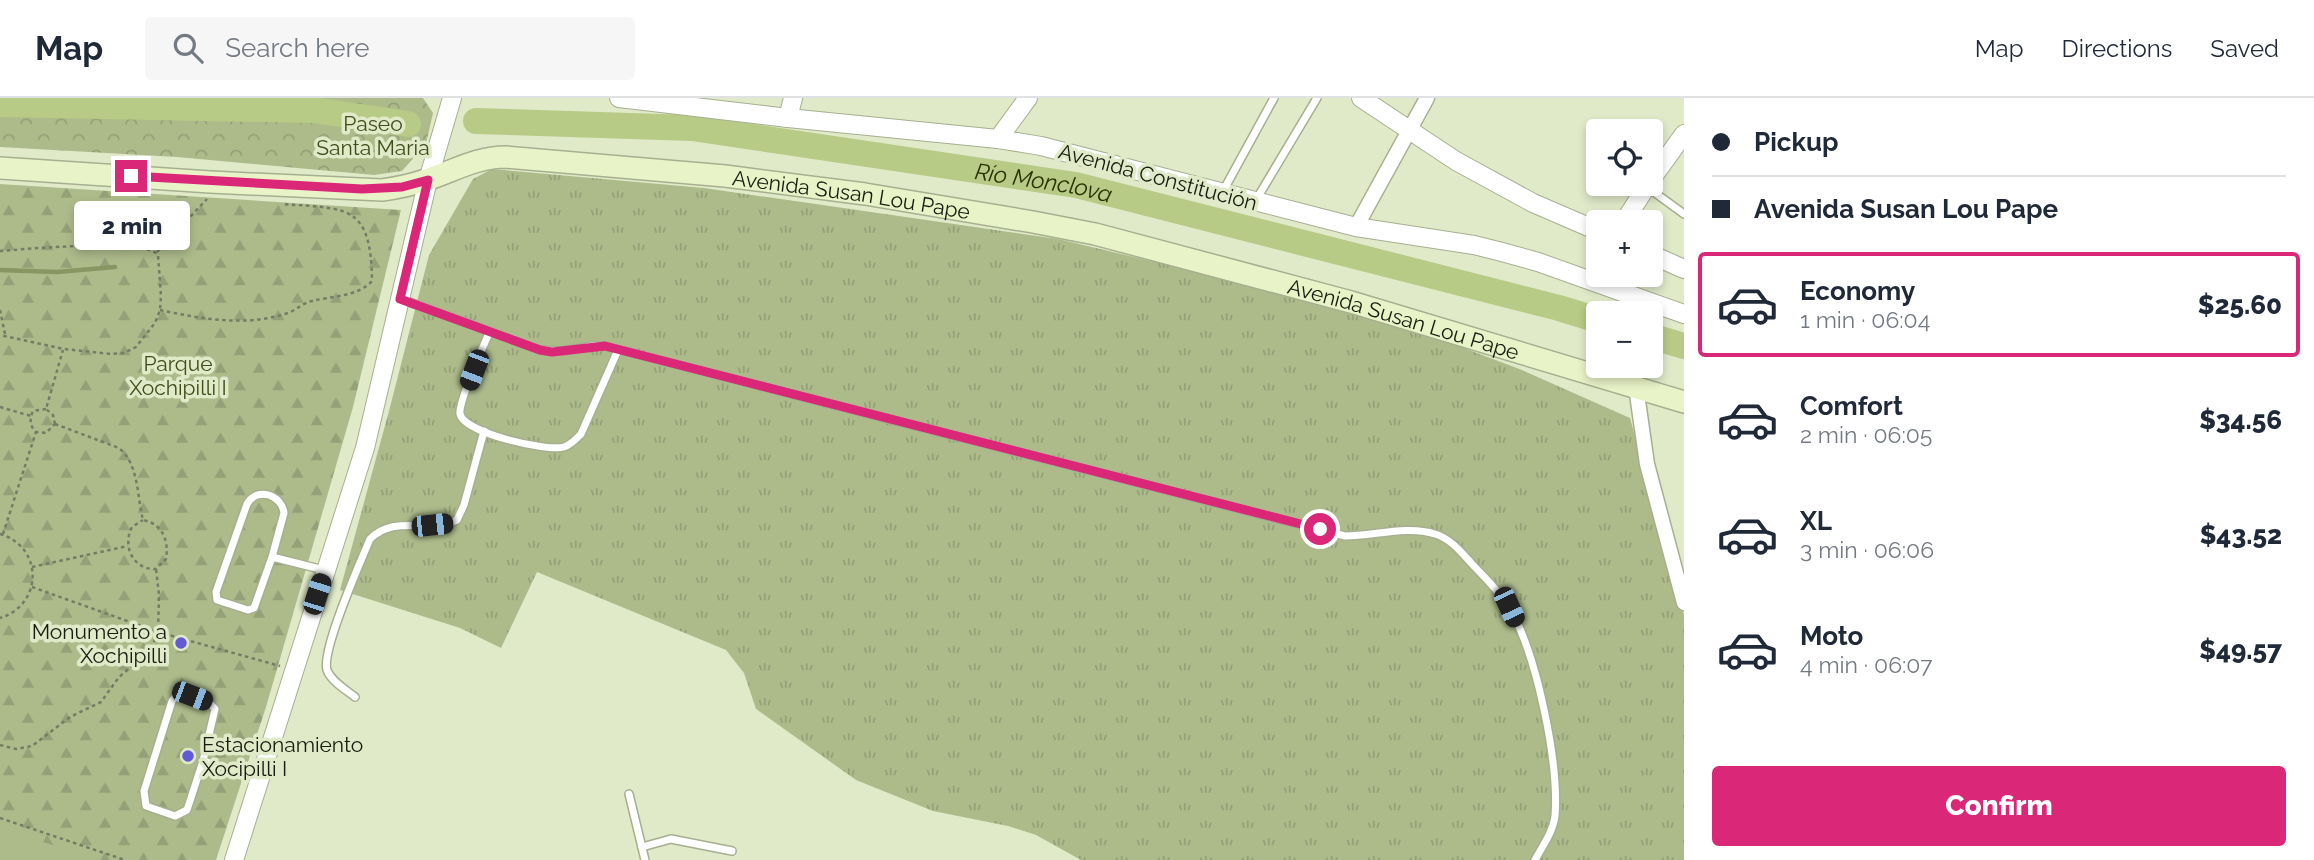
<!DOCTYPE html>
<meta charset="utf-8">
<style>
:root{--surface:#fff;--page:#f6f6f7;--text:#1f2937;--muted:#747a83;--line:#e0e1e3;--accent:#db2777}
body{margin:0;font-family:Raleway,sans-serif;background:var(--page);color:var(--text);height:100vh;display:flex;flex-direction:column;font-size:26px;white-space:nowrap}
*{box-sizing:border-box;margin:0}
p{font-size:23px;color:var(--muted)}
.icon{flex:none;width:38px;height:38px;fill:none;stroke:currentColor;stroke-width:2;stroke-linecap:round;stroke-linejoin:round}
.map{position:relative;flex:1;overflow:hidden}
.sheet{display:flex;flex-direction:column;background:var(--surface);width:630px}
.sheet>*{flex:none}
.hud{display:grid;align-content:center;height:154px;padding:0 28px;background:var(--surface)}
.controls{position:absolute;left:1586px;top:21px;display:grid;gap:14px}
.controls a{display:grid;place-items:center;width:77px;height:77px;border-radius:7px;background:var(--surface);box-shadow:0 4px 10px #0003;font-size:35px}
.end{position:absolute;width:32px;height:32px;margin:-16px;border:9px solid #db2777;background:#fff;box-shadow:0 0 0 4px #fff}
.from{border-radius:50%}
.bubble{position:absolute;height:49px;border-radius:7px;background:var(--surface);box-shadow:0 4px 10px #0003;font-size:23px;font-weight:800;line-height:49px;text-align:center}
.car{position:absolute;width:21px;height:42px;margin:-21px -10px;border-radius:9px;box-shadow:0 0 5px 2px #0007;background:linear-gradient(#222 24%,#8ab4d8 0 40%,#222 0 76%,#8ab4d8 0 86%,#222 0)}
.hud b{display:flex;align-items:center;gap:24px;height:66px;font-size:26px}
.hud b+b{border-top:2px solid var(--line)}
.hud i{width:18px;height:18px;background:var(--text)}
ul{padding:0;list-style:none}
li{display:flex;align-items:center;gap:21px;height:105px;margin:0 14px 10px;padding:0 14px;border:4px solid transparent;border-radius:7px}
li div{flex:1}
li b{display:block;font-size:26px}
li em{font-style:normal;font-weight:800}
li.selected{border-color:var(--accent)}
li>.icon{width:63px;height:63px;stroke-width:1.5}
.primary-button{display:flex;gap:14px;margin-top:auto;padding:14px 28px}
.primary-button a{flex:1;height:80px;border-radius:7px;background:var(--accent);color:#fff;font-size:28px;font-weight:800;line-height:80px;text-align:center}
header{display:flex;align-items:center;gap:42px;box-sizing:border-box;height:98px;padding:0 35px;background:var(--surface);border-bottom:2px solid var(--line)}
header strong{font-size:33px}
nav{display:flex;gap:38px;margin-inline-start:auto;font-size:24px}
.search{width:490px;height:63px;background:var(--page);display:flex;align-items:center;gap:18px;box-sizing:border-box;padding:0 24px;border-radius:7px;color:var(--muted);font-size:26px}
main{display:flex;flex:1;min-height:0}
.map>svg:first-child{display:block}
.grass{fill:url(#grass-tufts)}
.forest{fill:url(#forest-firs)}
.park{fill:url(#park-crowns)}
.pitch{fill:#adbb8b}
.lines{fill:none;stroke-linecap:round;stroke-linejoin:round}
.stream{stroke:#879662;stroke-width:4.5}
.river{stroke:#b7cb86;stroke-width:26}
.service-casing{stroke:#a6af90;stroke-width:10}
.minor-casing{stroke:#a6af90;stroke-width:17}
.tertiary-casing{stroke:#a6af90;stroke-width:20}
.secondary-casing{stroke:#a6af90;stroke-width:24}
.path{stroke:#757b65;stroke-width:2.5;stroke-dasharray:3.5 3.5;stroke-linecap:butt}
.service{stroke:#fff;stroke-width:7}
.minor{stroke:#fff;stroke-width:14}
.tertiary{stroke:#fff;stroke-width:18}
.secondary{stroke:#e9f3c8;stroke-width:21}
.route{stroke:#db2777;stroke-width:9}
.poi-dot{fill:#615ad3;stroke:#e0eac9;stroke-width:2.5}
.labels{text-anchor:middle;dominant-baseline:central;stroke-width:7;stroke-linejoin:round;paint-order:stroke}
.park-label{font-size:21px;fill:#414d1b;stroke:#e0eac9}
.street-label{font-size:21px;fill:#181b0f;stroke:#e0eac9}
.poi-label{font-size:21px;fill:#181b0f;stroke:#e0eac9;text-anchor:end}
.water-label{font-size:23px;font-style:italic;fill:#283300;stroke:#e0eac9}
</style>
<header>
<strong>Map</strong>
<div class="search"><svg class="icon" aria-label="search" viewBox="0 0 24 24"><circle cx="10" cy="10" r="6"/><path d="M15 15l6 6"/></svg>Search here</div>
<nav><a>Map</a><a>Directions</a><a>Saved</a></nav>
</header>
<main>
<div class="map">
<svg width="1684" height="762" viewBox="0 0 1684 762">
<defs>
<pattern id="grass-tufts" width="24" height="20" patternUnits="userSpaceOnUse" patternTransform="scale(1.75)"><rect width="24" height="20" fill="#adbb8b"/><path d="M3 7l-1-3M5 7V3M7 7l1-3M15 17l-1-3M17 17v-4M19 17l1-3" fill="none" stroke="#94a077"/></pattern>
<pattern id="forest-firs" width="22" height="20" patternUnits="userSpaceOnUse" patternTransform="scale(1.75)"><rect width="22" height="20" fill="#adbb8b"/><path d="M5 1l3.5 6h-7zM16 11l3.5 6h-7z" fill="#94a077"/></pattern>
<pattern id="park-crowns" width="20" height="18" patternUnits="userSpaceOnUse" patternTransform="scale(1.75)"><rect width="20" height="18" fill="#adbb8b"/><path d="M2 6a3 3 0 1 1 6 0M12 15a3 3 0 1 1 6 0" fill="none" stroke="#94a077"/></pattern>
</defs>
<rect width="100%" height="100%" fill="#e0eac9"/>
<polygon class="grass" points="492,71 704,90 1058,141 1206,176 1432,238 1522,272 1630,320 1684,517 1684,762 1081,762 1036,737 1008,728 933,713 856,682 756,611 744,575 726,552 537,474 501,550 460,530 340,492 389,313 429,157 473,81"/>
<polygon class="forest" points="0,86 401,112 353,309 266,609 216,762 0,762"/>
<polygon class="park" points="0,0 423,0 433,15 426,46 402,73 374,77 177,59 0,49"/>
<polygon class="pitch" points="0,731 102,762 0,762"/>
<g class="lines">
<polyline class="stream" points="0,172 57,174 115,169"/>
<g class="river">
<polyline points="0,6 313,12 408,26"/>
<path id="s1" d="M476 23 692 30 1076 87 1559 210 1598 222"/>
<polyline points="1650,238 1684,248"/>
</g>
<defs>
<g id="service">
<polyline points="1647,89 1684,116"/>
<polyline points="1222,95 1274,0"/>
<polyline points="1256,102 1317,0"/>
<path d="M401 201 540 252 565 253 593 248H605L1345 438C1374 438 1407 427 1435 436 1451 441 1461 454 1472 466 1485 480 1501 495 1510 511 1537 557 1559 665 1555 718 1553 734 1542 749 1535 762"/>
<path d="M489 235C483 249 458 304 460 316 464 335 547 354 564 349 571 347 576 341 581 336L618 252"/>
<path d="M272 459 284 415C282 397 257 388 247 406L216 494 217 502 248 512 254 510 272 459 324 472"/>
<path d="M355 599C346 592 331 583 327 572 321 552 361 463 370 441 395 416 427 436 457 422L464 407 484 333"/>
<path d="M203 663 215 611C207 601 190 596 177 597L172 603 144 693 146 708 175 718 187 712 203 663 259 679"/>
<polyline points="629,696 645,762"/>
<polyline points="642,749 671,741 732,753"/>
</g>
<g id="minor">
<polyline points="1356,129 1427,0"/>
<polyline points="1636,289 1647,366 1684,505"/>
</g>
<g id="tertiary">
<polyline points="619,0 788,20 998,41 1041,48 1356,129 1474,147 1502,154 1538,164 1684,216"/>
<polyline points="1361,0 1456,63 1533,105 1598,133"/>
<polyline points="788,20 793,0"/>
<polyline points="998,41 1028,0"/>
<polyline points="1650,83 1684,36"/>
<polyline points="1624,124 1648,86"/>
<polyline points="1650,156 1684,171"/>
<polyline points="234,762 365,350 428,82 452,0"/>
</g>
<g id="secondary">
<path id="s2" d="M0 70 210 84 382 92C397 90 411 87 426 82 454 73 476 59 506 59L725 78 865 96 1033 124 1095 136 1351 204 1684 304"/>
</g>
</defs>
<use href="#service" class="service-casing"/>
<use href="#minor" class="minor-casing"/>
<use href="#tertiary" class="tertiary-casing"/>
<use href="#secondary" class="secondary-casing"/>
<g class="path">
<path d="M0 153C26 151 146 140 158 157L161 198 160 212 155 225 136 249 124 255 111 256 64 251 0 237"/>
<polyline points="157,154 207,101"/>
<polyline points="0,212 5,236"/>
<path d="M160 212C202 221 246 229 288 215 296 212 303 205 312 203 332 198 357 199 372 183 371 106 348 111 283 106"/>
<polyline points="0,309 31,318"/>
<path d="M46 311 33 313C29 322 30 328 36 334L46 335 55 326"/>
<path d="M55 326 119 350C139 366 137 399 143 422 163 426 169 443 166 461L156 471C133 472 122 448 132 429L143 422"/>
<polyline points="55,326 53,317 46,311 63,252"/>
<path d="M0 436C44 449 43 507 0 520"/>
<polyline points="3,436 36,334"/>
<polyline points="32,469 128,448"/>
<polyline points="32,489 158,534 280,568"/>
<polyline points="0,647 16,651 32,648 70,619 101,604 119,579 150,553 158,534 159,497 156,471"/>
<polyline points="0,720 125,762"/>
</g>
<use href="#service" class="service"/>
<use href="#minor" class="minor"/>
<use href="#tertiary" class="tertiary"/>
<use href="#secondary" class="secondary"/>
</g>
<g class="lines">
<polyline class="route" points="131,78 362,91 402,89 428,82 400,201 540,252 552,254 605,248 1320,431"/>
</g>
<g class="poi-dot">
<circle cx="181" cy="545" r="7"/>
<circle cx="188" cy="658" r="7"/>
</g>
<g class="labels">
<g class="park-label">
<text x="373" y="25">Paseo<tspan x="373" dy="24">Santa Maria</tspan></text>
<text x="178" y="265">Parque<tspan x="178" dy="24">Xochipilli I</tspan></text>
</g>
<g class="street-label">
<text transform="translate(1158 79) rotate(15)">Avenida Constitución</text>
<text stroke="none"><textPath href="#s2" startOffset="859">Avenida Susan Lou Pape</textPath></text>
<text stroke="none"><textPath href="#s2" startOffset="1426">Avenida Susan Lou Pape</textPath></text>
</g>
<g class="poi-label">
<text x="167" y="533">Monumento a<tspan x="167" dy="24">Xochipilli</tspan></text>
<text x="202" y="646" text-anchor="start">Estacionamiento<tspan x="202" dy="24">Xocipilli I</tspan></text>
</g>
<g class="water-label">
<text stroke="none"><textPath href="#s1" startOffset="572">Río Monclova</textPath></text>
</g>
</g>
</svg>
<div class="controls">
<a><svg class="icon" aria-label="locate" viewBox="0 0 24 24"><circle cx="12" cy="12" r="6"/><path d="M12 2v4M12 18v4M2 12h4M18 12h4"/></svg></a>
<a>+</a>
<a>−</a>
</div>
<i class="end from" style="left:1320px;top:431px"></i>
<i class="end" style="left:131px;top:78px"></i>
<div class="bubble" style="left:74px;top:103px;width:116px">2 min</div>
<i class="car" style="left:474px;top:272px;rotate:201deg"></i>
<i class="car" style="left:432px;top:427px;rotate:84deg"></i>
<i class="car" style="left:317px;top:496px;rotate:18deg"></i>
<i class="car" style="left:1509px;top:509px;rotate:155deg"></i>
<i class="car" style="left:192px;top:598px;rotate:111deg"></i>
</div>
<section class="sheet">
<div class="hud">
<b><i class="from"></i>Pickup</b>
<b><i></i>Avenida Susan Lou Pape</b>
</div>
<ul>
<li class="selected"><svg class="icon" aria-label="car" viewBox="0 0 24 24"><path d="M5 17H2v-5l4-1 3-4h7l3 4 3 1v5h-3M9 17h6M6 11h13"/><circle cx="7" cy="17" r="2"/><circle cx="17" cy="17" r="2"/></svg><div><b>Economy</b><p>1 min · 06:04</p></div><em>$25.60</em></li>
<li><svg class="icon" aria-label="car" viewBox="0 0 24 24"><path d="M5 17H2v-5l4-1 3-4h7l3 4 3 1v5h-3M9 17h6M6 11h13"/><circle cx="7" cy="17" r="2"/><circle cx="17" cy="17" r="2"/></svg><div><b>Comfort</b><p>2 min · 06:05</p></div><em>$34.56</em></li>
<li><svg class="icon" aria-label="car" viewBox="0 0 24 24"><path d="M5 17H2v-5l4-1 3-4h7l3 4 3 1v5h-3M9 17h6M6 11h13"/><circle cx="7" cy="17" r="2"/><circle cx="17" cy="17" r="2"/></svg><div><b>XL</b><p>3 min · 06:06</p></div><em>$43.52</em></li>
<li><svg class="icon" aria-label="car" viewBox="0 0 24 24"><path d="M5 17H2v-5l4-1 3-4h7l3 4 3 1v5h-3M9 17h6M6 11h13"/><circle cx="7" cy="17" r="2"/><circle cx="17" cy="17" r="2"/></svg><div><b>Moto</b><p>4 min · 06:07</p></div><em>$49.57</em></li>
</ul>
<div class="primary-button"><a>Confirm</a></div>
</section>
</main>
